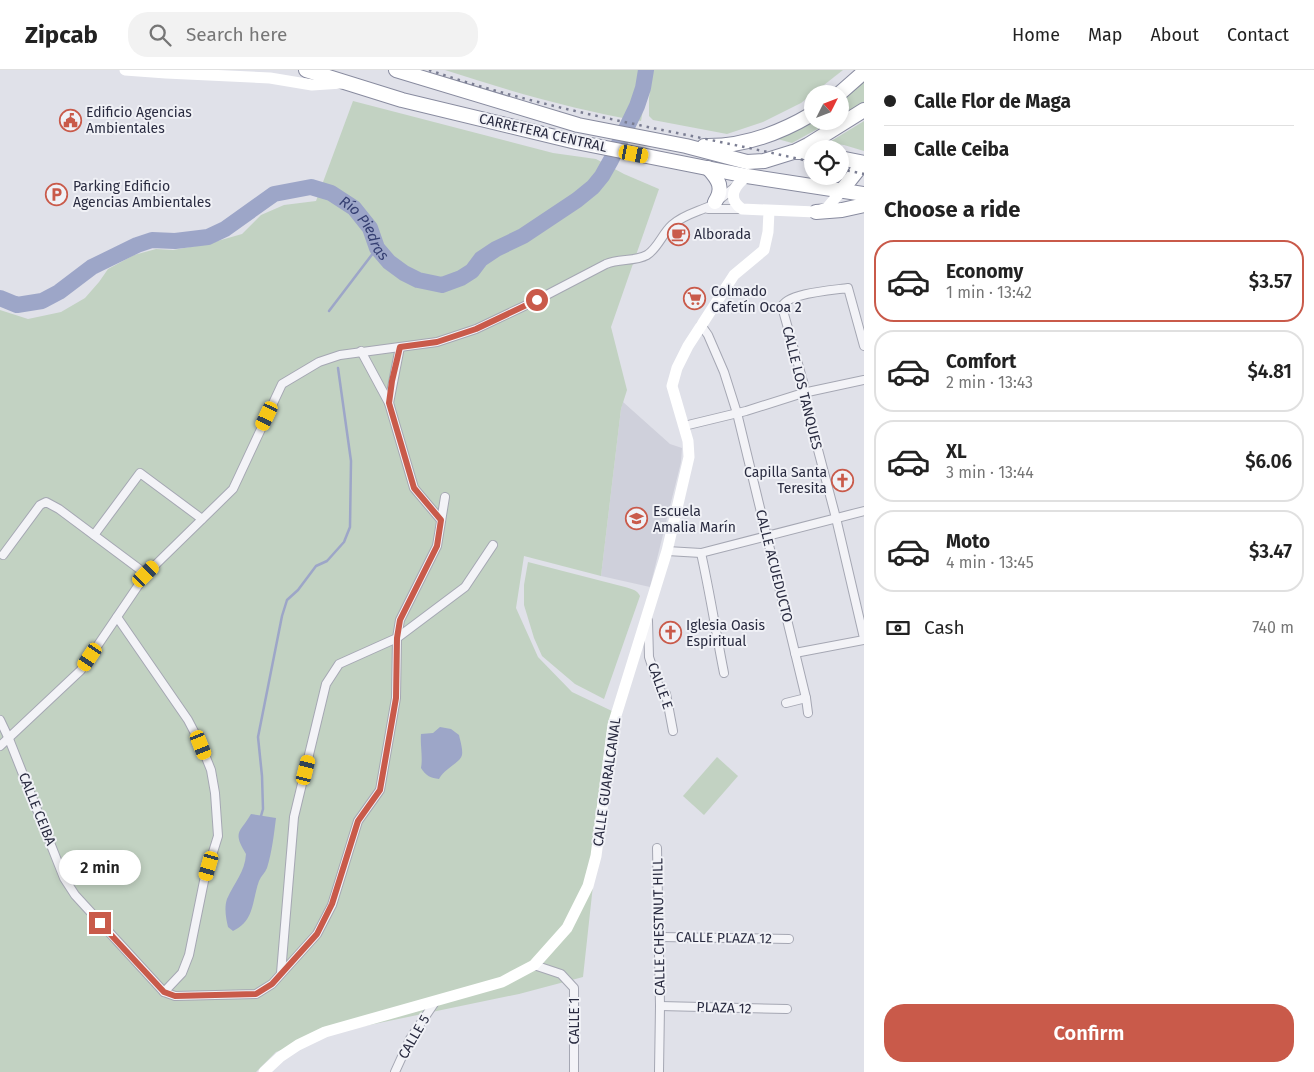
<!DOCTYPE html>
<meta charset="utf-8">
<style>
:root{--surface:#fff;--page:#f2f2f2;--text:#222;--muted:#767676;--line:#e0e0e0;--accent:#c95a4a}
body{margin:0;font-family:"Fira Sans",sans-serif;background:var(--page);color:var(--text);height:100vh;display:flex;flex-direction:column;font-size:19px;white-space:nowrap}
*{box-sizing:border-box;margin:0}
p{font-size:16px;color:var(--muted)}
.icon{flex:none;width:28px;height:28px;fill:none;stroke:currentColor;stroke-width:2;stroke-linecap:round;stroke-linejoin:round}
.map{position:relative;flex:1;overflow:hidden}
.panel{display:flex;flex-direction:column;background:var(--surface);width:450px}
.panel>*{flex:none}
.top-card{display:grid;align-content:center;height:110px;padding:0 20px;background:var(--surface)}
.needle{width:32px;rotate:48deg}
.fabs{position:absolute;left:804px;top:15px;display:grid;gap:10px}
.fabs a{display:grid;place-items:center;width:45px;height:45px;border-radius:50%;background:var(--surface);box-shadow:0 2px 8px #0003;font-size:25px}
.end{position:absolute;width:22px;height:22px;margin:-11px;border:6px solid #c95a4a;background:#fff;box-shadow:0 0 0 2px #fff}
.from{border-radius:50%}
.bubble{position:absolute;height:35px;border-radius:18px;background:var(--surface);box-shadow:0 2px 8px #0003;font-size:16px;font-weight:600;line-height:35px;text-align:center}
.car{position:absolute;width:15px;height:30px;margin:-15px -8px;border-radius:6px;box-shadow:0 0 4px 1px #0007;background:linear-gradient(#f5c518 24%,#345 0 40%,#f5c518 0 76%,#345 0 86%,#f5c518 0)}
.top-card b{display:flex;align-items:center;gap:18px;height:48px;font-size:19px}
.top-card b+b{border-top:1px solid var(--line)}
.top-card i{width:12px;height:12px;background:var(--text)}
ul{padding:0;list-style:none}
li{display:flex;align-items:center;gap:15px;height:82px;margin:0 10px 8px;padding:0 10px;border:2px solid var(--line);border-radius:20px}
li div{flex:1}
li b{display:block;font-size:19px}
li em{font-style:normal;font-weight:600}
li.selected{border-color:var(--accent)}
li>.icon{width:45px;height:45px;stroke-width:1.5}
h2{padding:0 20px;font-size:22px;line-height:60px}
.pay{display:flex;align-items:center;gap:12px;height:55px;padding:0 20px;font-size:19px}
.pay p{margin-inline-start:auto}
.primary-button{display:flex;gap:10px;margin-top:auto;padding:10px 20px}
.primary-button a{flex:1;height:58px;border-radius:20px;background:var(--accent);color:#fff;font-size:20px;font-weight:600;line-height:58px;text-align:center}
header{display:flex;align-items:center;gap:30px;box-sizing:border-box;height:70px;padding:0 25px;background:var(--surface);border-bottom:1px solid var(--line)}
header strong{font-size:24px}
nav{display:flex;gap:28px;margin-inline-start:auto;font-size:18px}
.search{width:350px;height:45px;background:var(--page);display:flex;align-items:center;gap:12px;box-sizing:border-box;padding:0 18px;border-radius:20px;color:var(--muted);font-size:19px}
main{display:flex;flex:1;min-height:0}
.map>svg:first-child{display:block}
.built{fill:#cfd0db}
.green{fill:#c2d2c2}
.water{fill:#9da6c8}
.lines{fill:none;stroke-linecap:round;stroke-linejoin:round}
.stream{stroke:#9da6c8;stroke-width:2.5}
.river{stroke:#9da6c8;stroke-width:16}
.street-casing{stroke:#a5a7b3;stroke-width:10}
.highway-casing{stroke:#888b9f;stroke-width:16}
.street{stroke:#f3f3f7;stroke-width:8}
.secondary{stroke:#fff;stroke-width:11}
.highway{stroke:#fff;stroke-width:14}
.rail{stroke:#7a7d92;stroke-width:2.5;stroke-dasharray:2.5 5;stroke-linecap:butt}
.route{stroke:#c95a4a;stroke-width:6}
.labels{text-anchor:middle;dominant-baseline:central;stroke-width:4;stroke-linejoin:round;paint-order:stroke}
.poi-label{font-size:14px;fill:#292b40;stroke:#f0f1f6;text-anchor:start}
.street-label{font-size:14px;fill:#292b40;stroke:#f0f1f6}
.water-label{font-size:15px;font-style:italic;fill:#353f72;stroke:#f0f1f6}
</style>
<header>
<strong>Zipcab</strong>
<div class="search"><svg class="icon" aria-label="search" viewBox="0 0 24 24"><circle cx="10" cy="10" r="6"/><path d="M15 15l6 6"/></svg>Search here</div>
<nav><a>Home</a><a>Map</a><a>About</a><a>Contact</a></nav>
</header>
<main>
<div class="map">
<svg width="864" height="1002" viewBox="0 0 864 1002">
<rect width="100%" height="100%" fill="#e0e1e9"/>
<polygon class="built" points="623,332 670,374 682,378 681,392 650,517 601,506 621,339"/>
<g class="green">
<path d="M445 0H650L641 51C575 40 509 21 445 0Z"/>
<polygon points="653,0 843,0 801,33 763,52 727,64 653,50 649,46 649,28"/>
<polygon points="864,9 864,32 840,47 840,29"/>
<polygon points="353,31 553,83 596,89 624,104 659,119 611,257 627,320 621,339 601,506 524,486 516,538 538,587 572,622 612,641 583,907 519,924 321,965 276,982 256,1002 0,1002 0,240 28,249 61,242 85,228 99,212 108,199 134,185 156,179 173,180 207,174 242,164 261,145 284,135 316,131"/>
<polygon points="812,51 832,51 792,73 774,68"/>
<polygon points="864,51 864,81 844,75 828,73"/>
<path d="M528 492 625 517C632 519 637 520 640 526L604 629 575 614 542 586 534 568 524 535V515Z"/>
<polygon points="717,687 738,706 704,745 683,726"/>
</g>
<g class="water">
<path d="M440 657 451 659 459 665C460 670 463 679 462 685 460 693 445 698 439 709 431 708 426 706 421 698 423 687 420 675 421 664L433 663Z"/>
<path d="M251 744 276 748C274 764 272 782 267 798 265 803 261 806 259 811 252 830 255 851 233 861L228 857C226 848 224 838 227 829 234 813 245 802 246 784 232 761 240 763 251 744Z"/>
</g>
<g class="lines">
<g class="stream">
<polyline points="329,241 377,178"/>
<polyline points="261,746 263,739 262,706 258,667 282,546 287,530 298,520 316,496 327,491 344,472 350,457 351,391 338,298"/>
</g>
<path class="river" id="s1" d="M0 228 17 235 42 231 59 222 92 197 137 175 152 170 175 171 208 167 225 159 274 124 311 117 331 123 354 138 370 158 377 178 389 192 404 203 418 210 442 215 461 208 472 201 481 189 496 179 523 166 577 130 593 117 602 106 611 90 637 36 643 18 646 0"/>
<defs>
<g id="street">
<polyline points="708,139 741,139"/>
<polyline points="701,255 708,265 724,302 737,343 806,628 808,643"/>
<path d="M864 276 848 218C835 220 786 223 782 237L804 315 803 323 836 448 864 568"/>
<polyline points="400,277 389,333 414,418 441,450"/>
<polyline points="361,281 389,333"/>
<polyline points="684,356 746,341 803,323 864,310"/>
<polyline points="94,465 140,403 202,449"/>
<polyline points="667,481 701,483 864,441"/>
<path d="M701 483C710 523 716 563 724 603"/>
<polyline points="3,485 40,435 46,432 59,439 146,504"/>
<polyline points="117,547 188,650 201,675 211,700 215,723 218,766 204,811 189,885 182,903 164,922"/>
<polyline points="648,551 649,587 661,623 666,624 673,661"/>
<polyline points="795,583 864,570"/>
<polyline points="786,633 806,628"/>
<polyline points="0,650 9,669 64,808 75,825 164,922 175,926 256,924 272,914 317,864 332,835 358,751 380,720 396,628 397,568 465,517 493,475"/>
<path d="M0 676 81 600 146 504 233 419 282 314 319 292 340 285 437 272 476 259 537 230 606 194C619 188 634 192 647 185 658 178 662 164 672 155 683 145 697 142 710 136 719 131 727 123 735 117"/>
<polyline points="657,778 660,936 659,1002"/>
<polyline points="659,867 789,869"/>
<polyline points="534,895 561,904 574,918 574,1002"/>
<polyline points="281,903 294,747 326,614 339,594 397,568 400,550 437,476 445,427"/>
<polyline points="660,936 787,939"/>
<polyline points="395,1002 410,969 435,932"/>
</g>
<g id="highway">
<polyline points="306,0 402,30 576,72 747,106 864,124"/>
<polyline points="396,0 578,55 686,76 747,92 764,91 793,82 812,82"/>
<polyline points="839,24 864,2"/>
<path d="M704 76C742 77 780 63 812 44"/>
<polyline points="796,81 808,75 864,40"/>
<polyline points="840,88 864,93"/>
<path d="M708 98C719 110 724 118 715 132"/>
<polyline points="842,120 857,101 859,93"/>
<polyline points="816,142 842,140 864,135"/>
</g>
</defs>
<use href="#street" class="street-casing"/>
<use href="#highway" class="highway-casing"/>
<use href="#street" class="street"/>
<g class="secondary">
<polyline points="125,0 166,3 270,8 312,15 342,13"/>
<path d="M747 106C735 115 726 128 742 139L816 142 827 138 842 120"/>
<polyline points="264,1002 280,987 298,975 325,962 502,912 534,895 567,858 588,816 596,786 613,655 667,481 689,387 688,371 672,316 677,298 688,276 734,205 764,180 768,162 769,141"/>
</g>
<use href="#highway" class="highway"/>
<g class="rail">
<path d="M429 0C554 43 684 62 812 92"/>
<polyline points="840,99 864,104"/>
</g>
</g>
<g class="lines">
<polyline class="route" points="100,853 164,922 175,926 256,924 272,914 317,864 332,834 358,751 380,720 396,628 397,568 400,550 437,476 441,450 414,418 389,333 392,311 400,277 437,272 476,259 537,230"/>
</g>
<defs>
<symbol id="civic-ring" viewBox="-11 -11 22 22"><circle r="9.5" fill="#f0f1f6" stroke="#c95a4a" stroke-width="1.5"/><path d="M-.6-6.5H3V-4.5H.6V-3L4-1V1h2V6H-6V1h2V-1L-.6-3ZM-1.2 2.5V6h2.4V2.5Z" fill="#c95a4a"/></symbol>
<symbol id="parking-ring" viewBox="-11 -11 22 22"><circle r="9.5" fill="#f0f1f6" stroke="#c95a4a" stroke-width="1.5"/><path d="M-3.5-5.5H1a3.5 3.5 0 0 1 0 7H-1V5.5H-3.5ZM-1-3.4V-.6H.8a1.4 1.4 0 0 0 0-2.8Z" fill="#c95a4a"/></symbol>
<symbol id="cafe-ring" viewBox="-11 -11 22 22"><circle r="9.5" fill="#f0f1f6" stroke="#c95a4a" stroke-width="1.5"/><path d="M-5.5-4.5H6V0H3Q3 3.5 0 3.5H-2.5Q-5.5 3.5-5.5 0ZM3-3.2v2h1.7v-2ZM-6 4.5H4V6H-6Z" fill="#c95a4a"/></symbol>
<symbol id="supermarket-ring" viewBox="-11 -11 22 22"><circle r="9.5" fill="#f0f1f6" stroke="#c95a4a" stroke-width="1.5"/><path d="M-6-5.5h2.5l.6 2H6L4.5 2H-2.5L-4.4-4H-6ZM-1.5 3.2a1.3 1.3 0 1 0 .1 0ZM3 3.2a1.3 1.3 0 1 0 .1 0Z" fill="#c95a4a"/></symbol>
<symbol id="church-ring" viewBox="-11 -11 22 22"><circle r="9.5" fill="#f0f1f6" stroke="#c95a4a" stroke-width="1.5"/><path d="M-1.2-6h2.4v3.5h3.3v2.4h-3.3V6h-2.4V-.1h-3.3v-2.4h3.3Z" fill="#c95a4a"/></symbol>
<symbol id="school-ring" viewBox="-11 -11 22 22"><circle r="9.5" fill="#f0f1f6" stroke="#c95a4a" stroke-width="1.5"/><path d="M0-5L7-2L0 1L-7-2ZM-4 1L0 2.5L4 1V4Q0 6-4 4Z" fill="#c95a4a"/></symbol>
</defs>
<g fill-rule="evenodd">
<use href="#civic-ring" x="58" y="38" width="25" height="25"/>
<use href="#parking-ring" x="44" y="112" width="25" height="25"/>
<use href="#cafe-ring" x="666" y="152" width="25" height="25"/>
<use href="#supermarket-ring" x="682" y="216" width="25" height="25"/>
<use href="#church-ring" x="830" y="398" width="25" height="25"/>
<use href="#school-ring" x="624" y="436" width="25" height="25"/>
<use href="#church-ring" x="658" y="550" width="25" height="25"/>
</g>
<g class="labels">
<g class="poi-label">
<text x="86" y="42">Edificio Agencias<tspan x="86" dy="16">Ambientales</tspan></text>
<text x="73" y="116">Parking Edificio<tspan x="73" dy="16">Agencias Ambientales</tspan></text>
<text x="694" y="164">Alborada</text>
<text x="711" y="221">Colmado<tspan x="711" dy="16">Cafetín Ocoa 2</tspan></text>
<text x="827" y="402" text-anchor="end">Capilla Santa<tspan x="827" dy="16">Teresita</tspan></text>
<text x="653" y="441">Escuela<tspan x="653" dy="16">Amalia Marín</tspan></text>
<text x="686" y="555">Iglesia Oasis<tspan x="686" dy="16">Espiritual</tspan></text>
</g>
<g class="street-label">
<text transform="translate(543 63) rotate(13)">CARRETERA CENTRAL</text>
<text transform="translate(802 318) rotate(76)">CALLE LOS TANQUES</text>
<text transform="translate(774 496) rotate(76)">CALLE ACUEDUCTO</text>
<text transform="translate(660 616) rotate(70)">CALLE E</text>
<text transform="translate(607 712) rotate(-82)">CALLE GUARALCANAL</text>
<text transform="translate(37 739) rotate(68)">CALLE CEIBA</text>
<text transform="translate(659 857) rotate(-91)">CALLE CHESTNUT HILL</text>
<text transform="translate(724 868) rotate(1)">CALLE PLAZA 12</text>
<text transform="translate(724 938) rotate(2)">PLAZA 12</text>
<text transform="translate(574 951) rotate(-90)">CALLE 1</text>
<text transform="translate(414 967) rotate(-60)">CALLE 5</text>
</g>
<g class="water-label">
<text stroke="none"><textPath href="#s1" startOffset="414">Río Piedras</textPath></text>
</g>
</g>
</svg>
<div class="fabs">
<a><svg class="needle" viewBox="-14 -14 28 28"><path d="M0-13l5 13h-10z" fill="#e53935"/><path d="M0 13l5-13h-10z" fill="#767676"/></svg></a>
<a><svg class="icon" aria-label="locate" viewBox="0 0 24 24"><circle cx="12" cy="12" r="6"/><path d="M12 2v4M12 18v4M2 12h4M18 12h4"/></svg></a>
</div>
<i class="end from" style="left:537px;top:230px"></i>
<i class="end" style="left:100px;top:853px"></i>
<div class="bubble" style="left:59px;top:780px;width:82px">2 min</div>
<i class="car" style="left:634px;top:84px;rotate:101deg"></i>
<i class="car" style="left:267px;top:346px;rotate:205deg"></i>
<i class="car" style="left:146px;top:504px;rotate:45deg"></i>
<i class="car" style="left:90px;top:587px;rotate:214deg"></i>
<i class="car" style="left:201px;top:675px;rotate:158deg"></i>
<i class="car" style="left:306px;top:700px;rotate:14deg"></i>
<i class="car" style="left:209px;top:796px;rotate:196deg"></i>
</div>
<section class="panel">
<div class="top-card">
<b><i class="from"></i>Calle Flor de Maga</b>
<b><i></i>Calle Ceiba</b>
</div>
<h2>Choose a ride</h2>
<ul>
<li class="selected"><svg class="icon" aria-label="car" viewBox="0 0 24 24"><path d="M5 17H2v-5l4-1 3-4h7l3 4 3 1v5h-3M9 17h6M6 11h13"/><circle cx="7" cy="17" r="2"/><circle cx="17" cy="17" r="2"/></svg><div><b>Economy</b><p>1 min · 13:42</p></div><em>$3.57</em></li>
<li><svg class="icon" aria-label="car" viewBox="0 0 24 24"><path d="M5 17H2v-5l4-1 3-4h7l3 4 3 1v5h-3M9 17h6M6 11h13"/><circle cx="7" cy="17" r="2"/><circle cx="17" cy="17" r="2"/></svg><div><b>Comfort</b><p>2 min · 13:43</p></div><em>$4.81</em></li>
<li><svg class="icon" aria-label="car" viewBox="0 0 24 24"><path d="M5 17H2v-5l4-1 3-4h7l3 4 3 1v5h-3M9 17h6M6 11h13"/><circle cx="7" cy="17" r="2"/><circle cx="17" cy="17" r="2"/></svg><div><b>XL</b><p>3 min · 13:44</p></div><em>$6.06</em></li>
<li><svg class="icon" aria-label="car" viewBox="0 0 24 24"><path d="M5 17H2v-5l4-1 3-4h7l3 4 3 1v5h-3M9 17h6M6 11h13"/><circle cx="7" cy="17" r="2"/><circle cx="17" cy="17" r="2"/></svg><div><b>Moto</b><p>4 min · 13:45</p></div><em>$3.47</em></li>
</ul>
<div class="pay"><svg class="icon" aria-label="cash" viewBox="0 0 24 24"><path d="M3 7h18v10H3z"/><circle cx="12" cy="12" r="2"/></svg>Cash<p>740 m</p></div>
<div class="primary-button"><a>Confirm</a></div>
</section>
</main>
